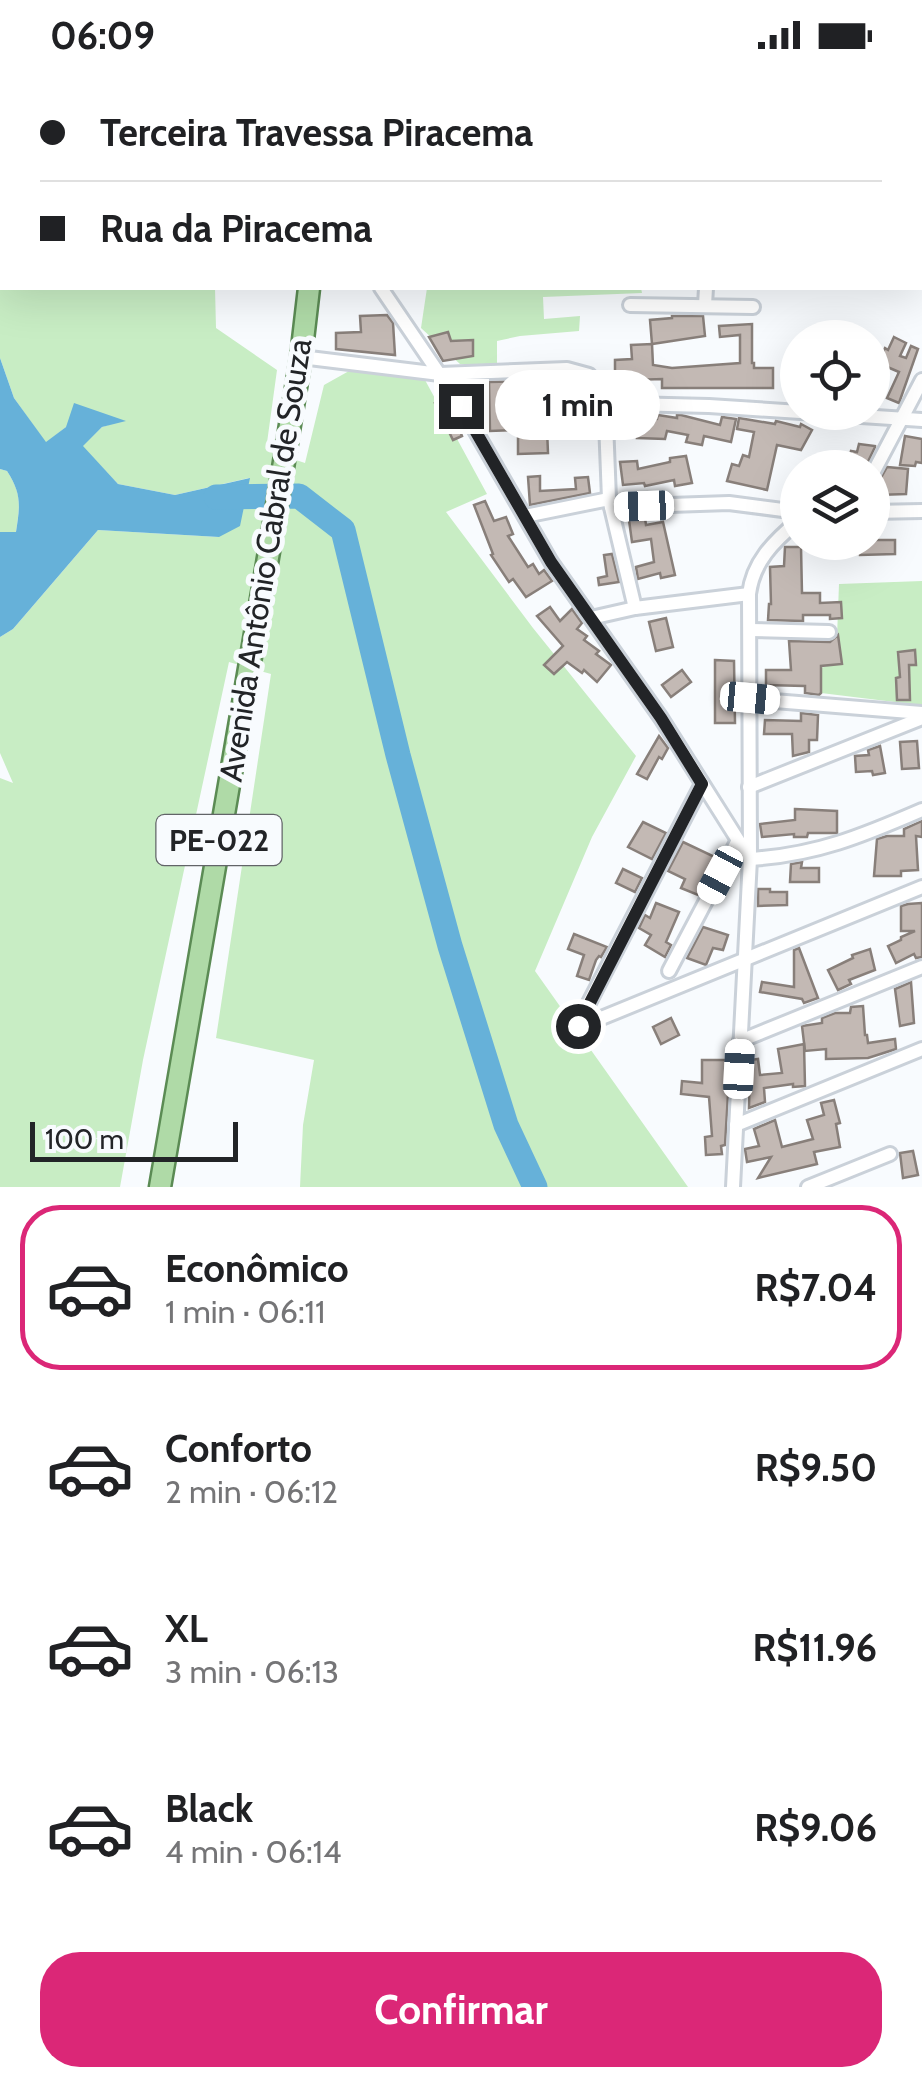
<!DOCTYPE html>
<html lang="pt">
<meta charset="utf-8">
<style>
:root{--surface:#fff;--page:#f2f2f2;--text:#202124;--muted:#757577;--line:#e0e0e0;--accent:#db2777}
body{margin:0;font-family:Cabin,sans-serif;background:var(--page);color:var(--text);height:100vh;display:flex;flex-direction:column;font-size:38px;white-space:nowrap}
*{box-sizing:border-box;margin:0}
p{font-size:32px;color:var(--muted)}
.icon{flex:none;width:55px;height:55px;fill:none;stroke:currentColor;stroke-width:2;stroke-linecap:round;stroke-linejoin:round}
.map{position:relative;height:1117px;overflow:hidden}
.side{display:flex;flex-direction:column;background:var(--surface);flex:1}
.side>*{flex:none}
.guide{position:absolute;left:0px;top:0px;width:922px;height:220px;box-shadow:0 10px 40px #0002;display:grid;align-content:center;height:220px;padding:0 40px;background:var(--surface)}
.fabs{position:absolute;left:780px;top:250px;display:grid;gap:20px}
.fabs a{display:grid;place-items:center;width:110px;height:110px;border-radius:50%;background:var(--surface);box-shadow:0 10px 40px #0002;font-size:50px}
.scale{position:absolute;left:30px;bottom:25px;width:208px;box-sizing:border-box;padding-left:10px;border:5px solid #222427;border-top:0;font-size:28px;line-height:35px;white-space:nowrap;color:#222427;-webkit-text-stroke:8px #f8fbfe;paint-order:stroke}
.end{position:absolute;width:45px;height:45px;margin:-22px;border:12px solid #222427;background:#fff;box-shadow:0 0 0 5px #fff}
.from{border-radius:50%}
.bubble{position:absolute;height:70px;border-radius:35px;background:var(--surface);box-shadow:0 10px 40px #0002;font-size:32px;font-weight:700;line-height:70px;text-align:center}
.car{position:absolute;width:30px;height:60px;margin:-30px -15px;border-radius:12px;box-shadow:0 0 8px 2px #0007;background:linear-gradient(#fff 24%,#345 0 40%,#fff 0 76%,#345 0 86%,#fff 0)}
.guide b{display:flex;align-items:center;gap:35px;height:95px;font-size:38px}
.guide b+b{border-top:2px solid var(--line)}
.guide i{width:25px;height:25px;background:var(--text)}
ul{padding:18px 0 0;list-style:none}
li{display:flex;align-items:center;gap:30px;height:165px;margin:0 20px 15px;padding:0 20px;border:5px solid transparent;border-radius:40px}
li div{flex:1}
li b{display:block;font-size:38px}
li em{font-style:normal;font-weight:700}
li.selected{border-color:var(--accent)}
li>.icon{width:90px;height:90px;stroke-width:1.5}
.action{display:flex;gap:20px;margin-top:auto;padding:20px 40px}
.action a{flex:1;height:115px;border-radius:40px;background:var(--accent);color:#fff;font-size:40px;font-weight:700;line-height:115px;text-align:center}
.status{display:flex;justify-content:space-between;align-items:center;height:70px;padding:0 50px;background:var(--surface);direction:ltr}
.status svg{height:28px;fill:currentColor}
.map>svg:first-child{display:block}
.green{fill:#c8edc4}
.water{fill:#66b1d9}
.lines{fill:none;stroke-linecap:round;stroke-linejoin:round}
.river{stroke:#66b1d9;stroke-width:25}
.building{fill:#c3b9b4;stroke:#887f7a;stroke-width:2.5}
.street-casing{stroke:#cad1d9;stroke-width:18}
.primary-casing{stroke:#5b8b54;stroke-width:25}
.street{stroke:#fff;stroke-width:12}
.primary{stroke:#afdaa7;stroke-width:20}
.route{stroke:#222427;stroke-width:12}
.labels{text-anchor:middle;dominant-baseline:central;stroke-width:10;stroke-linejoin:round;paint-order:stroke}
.shield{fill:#f8fbfe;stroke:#626468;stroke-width:2.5}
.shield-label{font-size:30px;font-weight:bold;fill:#222427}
.street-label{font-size:32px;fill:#222427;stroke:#f8fbfe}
</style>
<div class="status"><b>06:09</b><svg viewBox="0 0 49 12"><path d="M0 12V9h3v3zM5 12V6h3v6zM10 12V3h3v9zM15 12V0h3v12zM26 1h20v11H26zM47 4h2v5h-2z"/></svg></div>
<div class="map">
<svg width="922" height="1117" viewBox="0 0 922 1117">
<rect width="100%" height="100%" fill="#f8fbfe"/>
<g class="green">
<polygon points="0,0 182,0 183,2 2,2 2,218 215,218 216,258 277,300 266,380 305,393 324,315 349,301 413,304 425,310 487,424 446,442 533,558 636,686 592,767 535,901 688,1117 300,1117 303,1055 314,990 216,968 271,604 229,592 143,990 120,1117 0,1117 0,708 13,713 0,683 0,567 13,559 98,460 219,467 249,408 175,425 118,414 82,376 102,357 124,350 66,357 46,373 14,328 0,288"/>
<polygon points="427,218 641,218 642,223 543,227 544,249 580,246 579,261 520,266 497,271 497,294 460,294 421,258"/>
<path d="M0 399 7 401C22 424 20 435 16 462H0Z"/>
<polygon points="922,511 922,634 919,635 821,623 821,598 836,593 839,514"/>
</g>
<path class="water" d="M0 288 14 328 46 372 66 357 74 333 126 351 102 357 83 376 118 414 175 425 250 408 240 456 219 467 98 460 13 559 0 567V462H16C20 436 22 424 7 401L0 399Z"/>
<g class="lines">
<polyline class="river" points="216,427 299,426 343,460 398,685 450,876 506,1055 535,1117"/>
</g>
<g class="building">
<polygon points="387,245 393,253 395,285 336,279 336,263 361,262 360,246"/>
<polygon points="672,246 703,246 705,266 652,274 650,250 672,248"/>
<polygon points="752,254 752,293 754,293 754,298 773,298 773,318 662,318 662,309 633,310 633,303 615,304 615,290 632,289 631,275 652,274 653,295 672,298 740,293 740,265 720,267 719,256"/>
<polygon points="448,262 451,271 473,270 473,286 443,291 429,267"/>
<polygon points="894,267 906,273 900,286 906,288 911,276 918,279 899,333 887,328 899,302 878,293 885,278 888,280"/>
<polygon points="559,309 571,311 575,358 547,359 548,383 518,384 518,360 490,361 489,312 536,311 535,348 560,346"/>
<polygon points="444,329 453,341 462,366 453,370 435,333"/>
<polygon points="658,345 677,348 677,345 681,345 720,355 722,347 736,349 731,372 704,366 702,375 686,372 688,365 667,361 665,369 637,368 640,347 657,349"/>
<polygon points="739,348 775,354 776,351 800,357 801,354 812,360 801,380 777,375 767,420 727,411 732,394 739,396 743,385 749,387 754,362 737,359"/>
<polygon points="905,366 922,369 922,393 916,392 915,396 900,395"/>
<polygon points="859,374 875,376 875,377 865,398 847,398 851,381 857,382"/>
<polygon points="686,386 692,413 675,416 674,410 645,416 644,413 623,415 620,392 637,391 638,399 670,392 670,388"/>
<polygon points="887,397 908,399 906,424 877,425 878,413"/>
<polygon points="540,406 540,421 576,419 575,408 588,407 590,423 530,435 528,407"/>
<polygon points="485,431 494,451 506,447 513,464 508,466 528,497 533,494 539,504 544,500 552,511 526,527 513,509 509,512 491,485 493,484 474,435"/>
<polygon points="645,448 646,455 663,452 675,505 661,508 660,503 638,509 636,497 654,492 651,469 632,472 629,450"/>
<polygon points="872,470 895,470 895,484 860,485 860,472 872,472"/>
<polygon points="785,477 801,477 802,523 820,523 820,533 841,532 842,548 830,549 830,545 803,545 803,551 768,550 769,534 771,534 770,497 784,496"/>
<polygon points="612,484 619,512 599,515 598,508 607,506 604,485"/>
<polygon points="550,537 560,551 572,539 582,553 577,559 587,566 584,570 599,581 596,584 611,595 597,612 584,600 582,603 567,592 554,604 544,595 563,576 537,546"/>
<polygon points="666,548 673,577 656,581 649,552"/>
<polygon points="838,565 842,594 821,596 821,623 819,625 805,623 805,616 766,615 766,600 791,600 789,571 830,572"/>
<polygon points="915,580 916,595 909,595 910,630 897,630 896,608 900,607 898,582"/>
<polygon points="715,590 734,591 735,653 715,653"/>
<polygon points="682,600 691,612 671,627 662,615"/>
<polygon points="801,643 818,645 817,670 809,670 809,682 793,686 792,664 764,664 765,650 801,651"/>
<polygon points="659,666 668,678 662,689 659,687 647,709 637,704"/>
<polygon points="917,671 919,698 902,699 900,672"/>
<polygon points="880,676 885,703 873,705 872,701 856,702 855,686 869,685 868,680"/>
<polygon points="795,739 837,741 837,763 808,763 807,767 794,767 794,764 762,767 760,754 795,750"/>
<polygon points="922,751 922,767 916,766 918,800 901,801 901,806 874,806 877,769 887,766 904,766 904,759"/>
<polygon points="643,752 666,763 652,789 628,777"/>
<polygon points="683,772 717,788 698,825 681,818 685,809 668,801"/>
<polygon points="802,792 801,798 819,798 819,812 790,812 791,794"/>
<polygon points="623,799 642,808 635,822 616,813"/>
<polygon points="758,819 770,819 770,822 787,822 787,835 758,836"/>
<polygon points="656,833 679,842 666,872 671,875 665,887 645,875 651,865 639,858 645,845 650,848"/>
<polygon points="922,833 922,887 916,888 914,884 896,893 888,876 901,870 901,867 915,861 901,861 901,836 908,834"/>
<polygon points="703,857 728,865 723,880 713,878 706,895 687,888"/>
<polygon points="574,864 607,877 601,887 599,886 596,890 589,910 577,906 584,885 568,879"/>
<polygon points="799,878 818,928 804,933 802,929 760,922 762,912 794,917 794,880"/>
<polygon points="870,879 875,900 849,910 851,914 838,920 828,900 853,888 852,885"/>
<polygon points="911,912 914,953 900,956 895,919"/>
<polygon points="863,936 865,965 867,965 868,973 895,969 896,979 868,988 826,989 826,979 805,981 802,956 822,953 822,948 835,943 850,943 851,937"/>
<polygon points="671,948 679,965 661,974 653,957"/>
<polygon points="804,974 805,1016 793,1017 793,1014 764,1018 765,1032 749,1038 750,990 758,989 760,1005 782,1003 778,979"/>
<polygon points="702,990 730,990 725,1075 721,1076 722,1084 706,1085 705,1067 712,1066 709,1027 681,1024 682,1011 702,1013"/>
<polygon points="834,1030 840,1053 836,1054 840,1077 814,1082 817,1094 758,1108 771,1087 747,1092 745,1079 759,1076 754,1059 775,1050 782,1077 813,1069 807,1050 824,1045 821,1033"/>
<polygon points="913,1081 918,1105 903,1108 900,1083"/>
</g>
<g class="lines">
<defs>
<g id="street">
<polyline points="708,0 708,2"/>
<polyline points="377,2 378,0"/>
<path d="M381 218 461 336 551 492 661 648 750 789C816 785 862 766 922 740"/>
<polyline points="630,235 753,237"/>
<polyline points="705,235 706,218"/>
<polyline points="301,287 440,304 567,299 589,305 605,326 614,332 628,334 709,336 922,350"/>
<polyline points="605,326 609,429 635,538"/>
<polyline points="872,405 922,310"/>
<polyline points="611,437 729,433 798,442"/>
<polyline points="872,442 922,441"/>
<polyline points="525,446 609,429"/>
<polyline points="591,548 635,538 749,524"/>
<polyline points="750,560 829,562"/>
<polyline points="750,629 922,643"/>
<polyline points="749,717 922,648"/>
<polyline points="669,901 737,772"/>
<polyline points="577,956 702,714"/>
<polyline points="572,960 922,817"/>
<polyline points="740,971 922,897"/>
<polyline points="736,1055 922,979"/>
<path d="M733 1117 750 789 749 524C753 492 773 472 798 451"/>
<polyline points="808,1117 890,1084"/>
</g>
<g id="primary">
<polyline points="334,2 334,0"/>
<polyline points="160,1117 276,441 301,287 309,218"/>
</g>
</defs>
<use href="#street" class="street-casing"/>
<use href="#primary" class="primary-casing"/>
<use href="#street" class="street"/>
<use href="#primary" class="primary"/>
</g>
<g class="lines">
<polyline class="route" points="461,336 551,492 661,648 702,714 578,956"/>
</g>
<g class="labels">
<rect class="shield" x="156.5" y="745" width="125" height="50" rx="8"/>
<g class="shield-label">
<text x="219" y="770">PE-022</text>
</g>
<g class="street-label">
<text transform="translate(265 490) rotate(-81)">Avenida Antônio Cabral de Souza</text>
</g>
</g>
</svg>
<div class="fabs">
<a><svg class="icon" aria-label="locate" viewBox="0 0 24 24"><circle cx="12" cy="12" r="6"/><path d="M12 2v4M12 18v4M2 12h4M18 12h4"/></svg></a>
<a><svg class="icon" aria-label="layers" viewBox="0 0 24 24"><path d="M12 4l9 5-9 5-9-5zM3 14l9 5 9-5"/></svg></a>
</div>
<div class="scale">100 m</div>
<i class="end from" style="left:578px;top:956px"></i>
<i class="end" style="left:461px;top:336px"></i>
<div class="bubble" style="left:495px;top:300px;width:165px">1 min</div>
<i class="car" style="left:644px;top:436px;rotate:268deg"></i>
<i class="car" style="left:750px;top:628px;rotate:95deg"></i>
<i class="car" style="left:720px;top:805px;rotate:208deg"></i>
<i class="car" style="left:739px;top:999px;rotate:3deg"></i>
<div class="guide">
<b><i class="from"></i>Terceira Travessa Piracema</b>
<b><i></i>Rua da Piracema</b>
</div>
</div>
<section class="side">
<ul>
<li class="selected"><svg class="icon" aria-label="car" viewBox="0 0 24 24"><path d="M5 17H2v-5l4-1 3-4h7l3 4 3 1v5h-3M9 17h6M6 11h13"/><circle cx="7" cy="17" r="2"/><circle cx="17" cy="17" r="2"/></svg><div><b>Econômico</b><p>1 min · 06:11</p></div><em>R$7.04</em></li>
<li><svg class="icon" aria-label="car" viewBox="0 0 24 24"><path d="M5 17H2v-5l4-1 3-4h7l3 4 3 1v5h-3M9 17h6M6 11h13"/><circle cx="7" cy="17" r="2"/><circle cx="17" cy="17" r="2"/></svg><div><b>Conforto</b><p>2 min · 06:12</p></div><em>R$9.50</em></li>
<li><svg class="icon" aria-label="car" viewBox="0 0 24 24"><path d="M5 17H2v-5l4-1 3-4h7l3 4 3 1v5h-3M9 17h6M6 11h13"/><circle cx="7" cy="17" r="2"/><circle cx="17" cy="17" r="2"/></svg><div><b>XL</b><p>3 min · 06:13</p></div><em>R$11.96</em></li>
<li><svg class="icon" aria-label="car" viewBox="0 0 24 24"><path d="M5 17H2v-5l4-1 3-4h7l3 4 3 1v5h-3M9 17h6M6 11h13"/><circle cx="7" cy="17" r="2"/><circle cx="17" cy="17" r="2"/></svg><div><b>Black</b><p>4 min · 06:14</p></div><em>R$9.06</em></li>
</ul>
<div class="action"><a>Confirmar</a></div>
</section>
